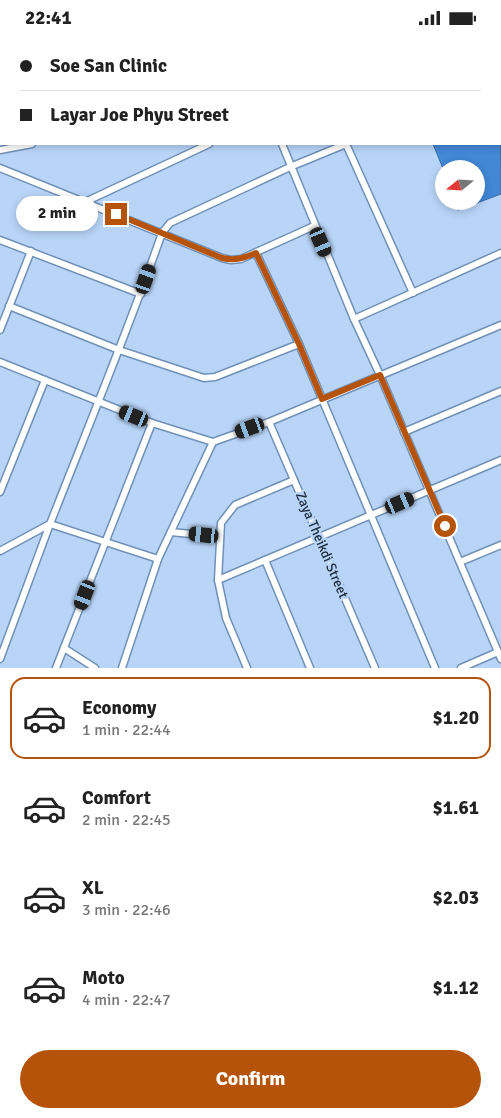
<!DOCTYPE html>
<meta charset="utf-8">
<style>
:root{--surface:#fff;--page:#f2f2f2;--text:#222;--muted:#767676;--line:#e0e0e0;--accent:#b45309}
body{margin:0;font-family:Signika,sans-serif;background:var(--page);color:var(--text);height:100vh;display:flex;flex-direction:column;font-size:19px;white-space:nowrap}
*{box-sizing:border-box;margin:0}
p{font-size:16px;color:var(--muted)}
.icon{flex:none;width:28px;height:28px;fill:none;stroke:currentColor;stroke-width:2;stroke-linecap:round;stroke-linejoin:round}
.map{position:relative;height:633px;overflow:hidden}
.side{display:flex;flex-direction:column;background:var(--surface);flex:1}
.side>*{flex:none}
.hud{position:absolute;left:0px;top:0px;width:501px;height:110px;box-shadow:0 2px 8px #0003;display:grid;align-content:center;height:110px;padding:0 20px;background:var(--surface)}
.needle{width:32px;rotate:252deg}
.buttons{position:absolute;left:435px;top:125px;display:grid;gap:10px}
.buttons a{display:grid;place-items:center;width:50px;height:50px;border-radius:50%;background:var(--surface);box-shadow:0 2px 8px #0003;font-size:25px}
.end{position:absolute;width:22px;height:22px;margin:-11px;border:6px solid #b45309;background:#fff;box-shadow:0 0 0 2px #fff}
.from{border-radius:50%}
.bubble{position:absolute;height:35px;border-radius:18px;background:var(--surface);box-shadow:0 2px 8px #0003;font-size:16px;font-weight:800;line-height:35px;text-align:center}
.car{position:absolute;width:15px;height:30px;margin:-15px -8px;border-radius:6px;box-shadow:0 0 4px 1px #0007;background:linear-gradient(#222 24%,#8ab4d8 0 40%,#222 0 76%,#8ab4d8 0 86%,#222 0)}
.hud b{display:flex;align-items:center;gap:18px;height:48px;font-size:19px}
.hud b+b{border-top:1px solid var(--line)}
.hud i{width:12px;height:12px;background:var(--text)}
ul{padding:9px 0 0;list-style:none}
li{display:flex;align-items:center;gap:15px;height:82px;margin:0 10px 8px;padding:0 10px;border:2px solid transparent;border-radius:15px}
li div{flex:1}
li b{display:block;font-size:19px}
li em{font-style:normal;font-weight:800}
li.active{border-color:var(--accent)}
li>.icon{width:45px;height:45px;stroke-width:1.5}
.primary-button{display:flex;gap:10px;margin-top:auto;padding:10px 20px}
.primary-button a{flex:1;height:58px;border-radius:30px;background:var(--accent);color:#fff;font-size:20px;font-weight:800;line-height:58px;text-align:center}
.status{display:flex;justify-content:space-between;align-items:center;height:35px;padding:0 25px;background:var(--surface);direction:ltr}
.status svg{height:14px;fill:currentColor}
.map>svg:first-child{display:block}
.water{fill:#4288d7;stroke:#376ca8}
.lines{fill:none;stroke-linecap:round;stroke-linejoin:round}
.street-casing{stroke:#6f91b8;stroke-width:9}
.secondary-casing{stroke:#6f91b8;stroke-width:11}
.street{stroke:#fff;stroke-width:6}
.secondary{stroke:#fff;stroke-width:9}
.route{stroke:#b45309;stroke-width:6}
.labels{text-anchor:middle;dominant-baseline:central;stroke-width:5;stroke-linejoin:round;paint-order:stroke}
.street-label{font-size:14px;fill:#1c2a3a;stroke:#b8d4f7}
</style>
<div class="status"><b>22:41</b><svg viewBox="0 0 49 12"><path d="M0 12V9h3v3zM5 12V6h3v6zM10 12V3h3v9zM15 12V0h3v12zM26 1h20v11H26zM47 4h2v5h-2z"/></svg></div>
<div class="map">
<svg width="501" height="633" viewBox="0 0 501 633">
<rect width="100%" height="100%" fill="#b8d4f7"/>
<polygon class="water" points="500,64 501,159 458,175 455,166 476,166 476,134 444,134 444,136 433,109 500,109"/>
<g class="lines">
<defs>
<g id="street">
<polyline points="196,0 196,1"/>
<polyline points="75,1 75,0"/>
<polyline points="122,1 125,0"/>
<polyline points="289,1 291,0"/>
<polyline points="450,1 453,0"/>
<polyline points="500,43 501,42"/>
<polyline points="0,48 1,48"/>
<polyline points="282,109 354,284 380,340 501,624"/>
<polyline points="346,109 413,258"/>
<polyline points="0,115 32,109"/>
<polyline points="0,133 222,223 231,225 241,224 314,191"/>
<polyline points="85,167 209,109"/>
<polyline points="0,205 141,259"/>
<polyline points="256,218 299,309 435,633"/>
<polyline points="9,271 119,315 204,343 215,342 299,309"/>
<polyline points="354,284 501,218"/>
<polyline points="0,295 31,216"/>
<polyline points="0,327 152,388 213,407 269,387 501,290"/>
<polyline points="269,387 375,633"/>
<polyline points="404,397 501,356"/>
<polyline points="0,457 45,345"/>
<polyline points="171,497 220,502"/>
<path d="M0 516 50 489C88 392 128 296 162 198L170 188 290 132 346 109"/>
<polyline points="265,525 310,633"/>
<polyline points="460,527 501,510"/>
<polyline points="218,545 501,425"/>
<polyline points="64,613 95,633"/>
<polyline points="0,624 50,489 158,524"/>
<polyline points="56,633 152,388"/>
<polyline points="122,633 158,524 213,407"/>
<polyline points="247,633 226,583 218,545 221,488 235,470 294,445"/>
<polyline points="461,633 498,617"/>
</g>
<g id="secondary">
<polyline points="498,0 498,1"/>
<polyline points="0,3 2,0"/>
<polyline points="500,9 501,13"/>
</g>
</defs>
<use href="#street" class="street-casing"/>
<use href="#secondary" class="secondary-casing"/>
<use href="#street" class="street"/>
<use href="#secondary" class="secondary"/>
</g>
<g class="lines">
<path class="route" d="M116 179 222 223C235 226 244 223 256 218L299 309 322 364 380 340 445 491"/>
</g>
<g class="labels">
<g class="street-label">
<text transform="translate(322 510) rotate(67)">Zaya Theikdi Street</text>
</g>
</g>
</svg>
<div class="buttons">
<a><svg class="needle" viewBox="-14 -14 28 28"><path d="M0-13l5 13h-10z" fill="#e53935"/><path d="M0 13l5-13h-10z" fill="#767676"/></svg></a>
</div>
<i class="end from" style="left:445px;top:491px"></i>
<i class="end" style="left:116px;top:179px"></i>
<div class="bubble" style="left:16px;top:161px;width:82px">2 min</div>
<i class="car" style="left:321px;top:207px;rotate:157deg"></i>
<i class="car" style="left:146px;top:244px;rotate:19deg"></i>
<i class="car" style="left:134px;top:381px;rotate:292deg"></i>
<i class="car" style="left:250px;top:393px;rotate:250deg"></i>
<i class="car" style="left:400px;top:468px;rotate:67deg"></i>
<i class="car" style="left:204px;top:500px;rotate:276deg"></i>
<i class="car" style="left:85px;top:560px;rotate:201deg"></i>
<div class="hud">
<b><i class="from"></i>Soe San Clinic</b>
<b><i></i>Layar Joe Phyu Street</b>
</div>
</div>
<section class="side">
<ul>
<li class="active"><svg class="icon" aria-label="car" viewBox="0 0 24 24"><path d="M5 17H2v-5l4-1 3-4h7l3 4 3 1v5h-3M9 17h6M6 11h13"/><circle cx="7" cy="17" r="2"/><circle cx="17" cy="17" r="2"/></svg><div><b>Economy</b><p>1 min · 22:44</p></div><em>$1.20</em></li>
<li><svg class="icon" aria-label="car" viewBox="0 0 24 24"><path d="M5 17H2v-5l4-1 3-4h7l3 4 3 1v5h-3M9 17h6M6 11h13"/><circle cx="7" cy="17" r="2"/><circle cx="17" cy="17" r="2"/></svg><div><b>Comfort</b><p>2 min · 22:45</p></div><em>$1.61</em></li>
<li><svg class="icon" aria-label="car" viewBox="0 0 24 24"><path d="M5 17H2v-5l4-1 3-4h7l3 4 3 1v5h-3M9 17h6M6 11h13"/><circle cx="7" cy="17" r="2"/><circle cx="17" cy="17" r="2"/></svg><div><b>XL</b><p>3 min · 22:46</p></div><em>$2.03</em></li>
<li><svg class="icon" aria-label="car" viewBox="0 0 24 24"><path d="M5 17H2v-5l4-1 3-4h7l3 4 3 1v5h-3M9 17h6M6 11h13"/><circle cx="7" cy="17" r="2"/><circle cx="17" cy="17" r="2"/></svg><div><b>Moto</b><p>4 min · 22:47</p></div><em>$1.12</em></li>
</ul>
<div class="primary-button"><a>Confirm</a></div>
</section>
